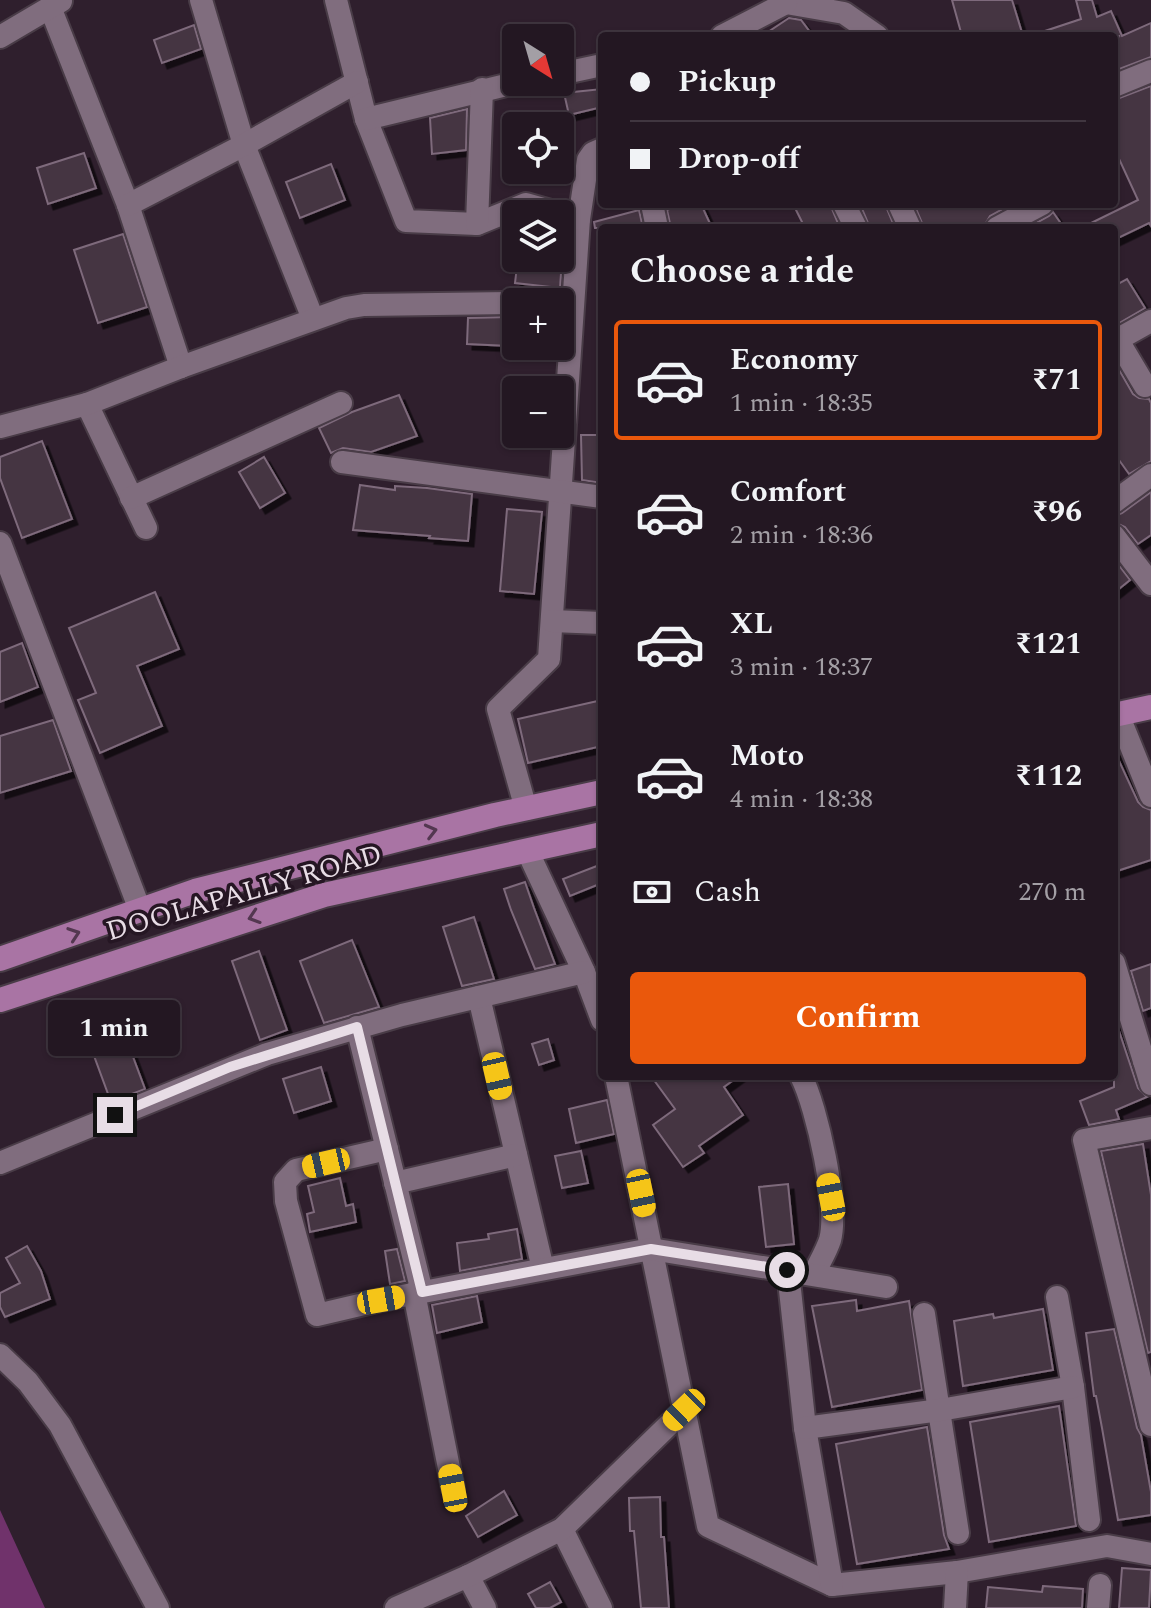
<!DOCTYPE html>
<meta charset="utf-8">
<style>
:root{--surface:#231722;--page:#2f242f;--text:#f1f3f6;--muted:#a39fa5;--line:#403640;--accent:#ea580c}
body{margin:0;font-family:Spectral,serif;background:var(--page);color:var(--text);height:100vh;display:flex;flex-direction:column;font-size:30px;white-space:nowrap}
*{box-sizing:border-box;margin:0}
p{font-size:26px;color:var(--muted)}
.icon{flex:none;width:44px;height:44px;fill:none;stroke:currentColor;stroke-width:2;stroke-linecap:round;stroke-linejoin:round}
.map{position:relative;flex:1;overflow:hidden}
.details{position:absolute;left:598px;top:224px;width:520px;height:856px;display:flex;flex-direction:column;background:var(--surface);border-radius:8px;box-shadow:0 2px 6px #0004,0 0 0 2px var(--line)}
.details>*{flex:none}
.guide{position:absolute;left:598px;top:32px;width:520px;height:176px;border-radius:8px;box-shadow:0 2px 6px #0004,0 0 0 2px var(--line);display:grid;align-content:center;height:176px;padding:0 32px;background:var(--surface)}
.needle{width:52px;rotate:143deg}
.fabs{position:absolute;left:502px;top:24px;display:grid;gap:16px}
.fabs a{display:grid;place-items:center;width:72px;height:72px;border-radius:8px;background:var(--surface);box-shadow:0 2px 6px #0004,0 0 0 2px var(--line);font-size:40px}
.end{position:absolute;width:36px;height:36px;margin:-18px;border:10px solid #e8dde6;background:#111;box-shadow:0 0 0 4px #111}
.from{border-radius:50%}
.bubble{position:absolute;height:56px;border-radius:8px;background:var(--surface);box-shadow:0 2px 6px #0004,0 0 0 2px var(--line);font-size:26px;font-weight:700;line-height:56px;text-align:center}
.car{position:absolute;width:24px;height:48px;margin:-24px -12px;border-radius:10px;box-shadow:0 0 6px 2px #0007;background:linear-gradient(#f5c518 24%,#345 0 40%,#f5c518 0 76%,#345 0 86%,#f5c518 0)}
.guide b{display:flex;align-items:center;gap:28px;height:76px;font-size:30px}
.guide b+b{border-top:2px solid var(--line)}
.guide i{width:20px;height:20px;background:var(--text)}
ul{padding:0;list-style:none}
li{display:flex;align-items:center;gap:24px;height:120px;margin:0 16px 12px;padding:0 16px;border:4px solid transparent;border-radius:8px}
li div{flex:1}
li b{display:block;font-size:30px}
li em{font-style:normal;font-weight:700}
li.active{border-color:var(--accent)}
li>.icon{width:72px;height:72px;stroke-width:1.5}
h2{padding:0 32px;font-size:36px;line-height:96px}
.pay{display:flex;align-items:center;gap:20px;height:88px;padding:0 32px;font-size:30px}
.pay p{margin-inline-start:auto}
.button{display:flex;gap:16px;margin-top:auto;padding:16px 32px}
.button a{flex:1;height:92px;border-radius:8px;background:var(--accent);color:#fff;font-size:32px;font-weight:700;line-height:92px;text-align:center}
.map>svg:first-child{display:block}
.forest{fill:#70326b}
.building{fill:#453443;stroke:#7e6a7b;stroke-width:2;filter:url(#shadow)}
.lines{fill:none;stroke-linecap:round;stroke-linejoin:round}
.minor-casing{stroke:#493c47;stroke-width:26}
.major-casing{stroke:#493c47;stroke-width:28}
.minor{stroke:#806d7e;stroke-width:22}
.major{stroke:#a974a4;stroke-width:24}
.oneway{stroke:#533750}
.route{stroke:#e8dde6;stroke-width:10}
.labels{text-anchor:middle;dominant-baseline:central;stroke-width:7;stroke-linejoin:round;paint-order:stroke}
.street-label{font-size:28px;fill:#e8dde6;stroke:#251623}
</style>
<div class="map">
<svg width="1151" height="1608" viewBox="0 0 1151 1608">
<defs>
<filter id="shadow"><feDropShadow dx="5.5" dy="5.5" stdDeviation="0" flood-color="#0009"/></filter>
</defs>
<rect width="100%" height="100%" fill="#2f1f2d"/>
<polygon class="forest" points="0,1510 45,1608 0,1608"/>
<g class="building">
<polygon points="952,0 1012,0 1023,36 962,36"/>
<polygon points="1076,0 1092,0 1097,17 1111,11 1122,36 1151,23 1151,57 1114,71 1114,39 1120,36 1040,36 1039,33 1081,19"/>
<polygon points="789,18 801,20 813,36 762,36"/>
<polygon points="194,25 201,49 162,63 154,40"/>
<polygon points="1151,86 1151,226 1149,223 1114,240 1114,228 1081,228 1138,200 1114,148 1114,100"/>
<polygon points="602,89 602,107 569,115 564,93"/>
<polygon points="467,109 466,150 432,154 430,118"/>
<polygon points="84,153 96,188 48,204 37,168"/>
<polygon points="331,164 345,200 300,218 286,182"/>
<polygon points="680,204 701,204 712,228 671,228 667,210"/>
<polygon points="793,204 830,204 840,228 805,228"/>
<polygon points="860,204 885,204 895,228 870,228"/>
<polygon points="914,204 1012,204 990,216 983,228 924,228"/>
<polygon points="639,210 643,228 595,228 594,222"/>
<polygon points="1053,212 1064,228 1027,228 1049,216"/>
<polygon points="123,234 147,307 98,323 74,250"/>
<polygon points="518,258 562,258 560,288 515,283"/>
<polygon points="1127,279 1145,308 1114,326 1114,286"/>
<polygon points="512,317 511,346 467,344 468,318"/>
<polygon points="1114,361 1133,394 1139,398 1149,399 1151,403 1151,461 1129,474 1114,453"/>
<polygon points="399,395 417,436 371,452 343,448 331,453 319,428 352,412"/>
<polygon points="581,435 602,435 602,483 582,480"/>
<polygon points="42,441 72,519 22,538 0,478 0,457"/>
<polygon points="264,457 285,493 260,508 239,472"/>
<polygon points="360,485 395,490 395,486 427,488 472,494 468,541 429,538 430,536 353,530"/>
<polygon points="1151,492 1151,535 1138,544 1125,527 1114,522 1114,516 1122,513"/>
<polygon points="507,509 542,512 534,594 500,591"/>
<polygon points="1114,559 1130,580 1114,593"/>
<polygon points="155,592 179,649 137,666 162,726 100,753 78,700 96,693 69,628"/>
<polygon points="22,643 38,687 0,702 0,652"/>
<polygon points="602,700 602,746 528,763 518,719"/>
<polygon points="53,720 71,771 0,793 0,736"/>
<polygon points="1114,750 1138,802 1143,807 1151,810 1151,860 1114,872"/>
<polygon points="602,864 602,883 570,896 563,879"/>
<polygon points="525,882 534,908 555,964 535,969 511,910 504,889"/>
<polygon points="474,917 494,979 462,986 443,927"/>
<polygon points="352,940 379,1007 324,1023 300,961"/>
<polygon points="259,951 287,1030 260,1040 232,961"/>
<polygon points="1151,964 1151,1008 1143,1011 1131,971"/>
<polygon points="1114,1016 1138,1088 1147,1097 1116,1110 1119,1119 1089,1125 1080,1101 1114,1087"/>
<polygon points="120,1022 145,1089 111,1102 86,1034"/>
<polygon points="548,1039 554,1060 539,1065 532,1044"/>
<polygon points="321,1067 331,1101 294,1113 283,1079"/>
<polygon points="651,1076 739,1076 724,1087 743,1115 699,1146 704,1153 683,1167 653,1125 675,1109"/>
<polygon points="607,1100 614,1134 576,1143 569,1109"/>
<polygon points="1143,1144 1151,1195 1151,1352 1148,1353 1101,1151"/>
<polygon points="581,1151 588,1183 562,1188 555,1156"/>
<polygon points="340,1178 346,1206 353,1204 356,1222 310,1232 307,1214 314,1212 308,1186"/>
<polygon points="788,1184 794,1244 766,1247 759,1187"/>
<polygon points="517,1229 522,1259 460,1271 457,1243 489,1239 488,1234"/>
<polygon points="27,1246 41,1271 50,1299 5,1317 0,1307 0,1293 20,1283 6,1258"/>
<polygon points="397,1249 405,1281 390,1284 385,1251"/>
<polygon points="477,1296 482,1322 437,1333 432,1305"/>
<polygon points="856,1300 857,1311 909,1301 922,1390 832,1407 812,1306"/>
<polygon points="1043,1309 1053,1370 963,1386 954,1321 993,1314 994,1318"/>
<polygon points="1114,1329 1137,1428 1141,1435 1151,1492 1151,1515 1118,1520 1102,1428 1096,1396 1094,1396 1086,1333"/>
<polygon points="1059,1406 1076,1526 989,1542 970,1422"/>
<polygon points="927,1427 944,1535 949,1549 857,1564 836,1444"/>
<polygon points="504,1491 517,1515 478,1537 466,1516"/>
<polygon points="660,1497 661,1537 664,1537 669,1608 641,1608 634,1531 630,1531 629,1498"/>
<polygon points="1122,1568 1151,1570 1149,1608 1119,1608"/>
<polygon points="550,1582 561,1602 550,1608 536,1608 528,1594"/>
<polygon points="1043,1586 1083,1589 1082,1608 986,1608 988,1587 1042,1592"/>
</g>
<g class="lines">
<defs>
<g id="minor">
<polyline points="201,0 244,145 313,319"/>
<polyline points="336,0 366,119 406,221 477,224 526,204 579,219 549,659 498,709 526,809"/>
<polyline points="782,0 786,3 844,13 877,36"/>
<polyline points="50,7 128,205 181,367"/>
<polyline points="722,36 786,3"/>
<polyline points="0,37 61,1"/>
<polyline points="560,74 602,65"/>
<polyline points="1114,86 1151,71"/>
<polyline points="366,119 519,82"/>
<polyline points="652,204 657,228"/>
<polyline points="844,204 856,228"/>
<polyline points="899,204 910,228"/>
<polyline points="128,205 244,145 357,82"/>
<polyline points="579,219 588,160 593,153 602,149"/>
<polyline points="477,224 482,89"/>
<polyline points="997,228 1042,204"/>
<polyline points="1145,386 1120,344 1122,337 1151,321"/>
<polyline points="87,404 146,528"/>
<polyline points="0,427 87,404 181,367 346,308 364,305 516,303"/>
<polyline points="342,462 602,497"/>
<polyline points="131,498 341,403"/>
<polyline points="1114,502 1151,475"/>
<polyline points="1114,536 1151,584"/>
<polyline points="0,543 140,910"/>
<polyline points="552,621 602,623"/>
<polyline points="1118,714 1151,796"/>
<polyline points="527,850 584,972 602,1020"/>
<polyline points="1114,963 1144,1061"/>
<polyline points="479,997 543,1269"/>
<polyline points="357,1027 422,1292"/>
<polyline points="1151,1058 1144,1061 1151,1084"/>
<polyline points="616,1076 708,1526 832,1585 957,1572 1107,1546 1151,1554"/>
<path d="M801 1076C817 1107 839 1207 830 1240 826 1252 819 1263 814 1274"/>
<polyline points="1151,1128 1084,1140 1151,1425"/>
<polyline points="387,1149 296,1170 285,1182 286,1201 317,1315 381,1300 651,1249 886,1287"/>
<polyline points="0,1163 267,1054 402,1015 584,972"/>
<polyline points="395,1183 516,1155"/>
<polyline points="790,1290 805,1428 832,1585"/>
<polyline points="414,1293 453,1488"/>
<polyline points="1057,1297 1073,1387 1089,1520"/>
<polyline points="924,1314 958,1533"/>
<polyline points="0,1355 28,1382 60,1425 158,1608"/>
<polyline points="805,1428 940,1410 1073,1387"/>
<polyline points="562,1529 601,1608"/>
<polyline points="468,1576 485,1608"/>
<polyline points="396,1608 468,1576 562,1529 684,1410"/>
<polyline points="955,1608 957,1572"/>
<polyline points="1098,1608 1100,1585"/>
</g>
<g id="major">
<polyline points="1114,715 1151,707"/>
<polyline points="0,959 195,891 495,815 602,792"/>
<polyline points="0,1000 324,895 602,834"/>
</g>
</defs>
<use href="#minor" class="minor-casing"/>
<use href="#major" class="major-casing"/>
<use href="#minor" class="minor"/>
<use href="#major" class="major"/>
</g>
<defs><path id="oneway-chevron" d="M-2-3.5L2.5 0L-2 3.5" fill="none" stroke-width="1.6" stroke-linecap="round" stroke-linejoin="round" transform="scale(2)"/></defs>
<g class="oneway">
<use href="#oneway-chevron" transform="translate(431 831) rotate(-14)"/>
<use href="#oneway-chevron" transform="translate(254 917) rotate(162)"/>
<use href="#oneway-chevron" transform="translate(74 934) rotate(-19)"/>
</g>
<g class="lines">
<polyline class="route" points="115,1115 230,1067 357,1027 422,1292 651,1249 787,1270"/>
</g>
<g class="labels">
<g class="street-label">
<text transform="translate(244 893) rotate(-16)">DOOLAPALLY ROAD</text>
</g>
</g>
</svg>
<div class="fabs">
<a><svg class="needle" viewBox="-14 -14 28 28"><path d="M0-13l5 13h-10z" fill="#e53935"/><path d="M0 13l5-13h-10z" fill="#a39fa5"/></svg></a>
<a><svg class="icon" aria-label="locate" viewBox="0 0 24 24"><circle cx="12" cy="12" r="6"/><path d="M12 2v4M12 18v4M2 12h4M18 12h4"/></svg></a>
<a><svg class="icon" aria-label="layers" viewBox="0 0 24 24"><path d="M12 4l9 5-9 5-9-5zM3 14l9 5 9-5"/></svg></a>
<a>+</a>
<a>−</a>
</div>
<i class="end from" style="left:787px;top:1270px"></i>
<i class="end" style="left:115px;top:1115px"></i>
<div class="bubble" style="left:48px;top:1000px;width:132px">1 min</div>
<i class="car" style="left:497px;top:1076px;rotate:167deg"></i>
<i class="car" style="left:326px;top:1163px;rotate:257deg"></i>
<i class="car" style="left:641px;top:1193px;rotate:168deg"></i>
<i class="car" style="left:831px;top:1197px;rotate:349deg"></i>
<i class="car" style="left:381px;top:1300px;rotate:80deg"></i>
<i class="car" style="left:684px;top:1410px;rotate:226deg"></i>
<i class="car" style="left:453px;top:1488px;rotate:349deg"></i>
<div class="guide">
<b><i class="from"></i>Pickup</b>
<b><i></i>Drop-off</b>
</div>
<section class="details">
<h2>Choose a ride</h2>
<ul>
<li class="active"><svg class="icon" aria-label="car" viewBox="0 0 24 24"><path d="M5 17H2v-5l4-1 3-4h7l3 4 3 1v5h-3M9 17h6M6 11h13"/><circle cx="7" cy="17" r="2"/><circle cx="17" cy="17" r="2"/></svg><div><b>Economy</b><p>1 min · 18:35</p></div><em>₹71</em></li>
<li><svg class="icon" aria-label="car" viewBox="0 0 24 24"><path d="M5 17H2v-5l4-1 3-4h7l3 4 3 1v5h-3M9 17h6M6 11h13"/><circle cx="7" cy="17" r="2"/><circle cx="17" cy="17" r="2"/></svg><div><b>Comfort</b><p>2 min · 18:36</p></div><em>₹96</em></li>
<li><svg class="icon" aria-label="car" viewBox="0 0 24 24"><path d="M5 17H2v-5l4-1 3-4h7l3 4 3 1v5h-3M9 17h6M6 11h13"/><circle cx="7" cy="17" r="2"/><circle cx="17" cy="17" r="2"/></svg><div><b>XL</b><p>3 min · 18:37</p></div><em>₹121</em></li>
<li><svg class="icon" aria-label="car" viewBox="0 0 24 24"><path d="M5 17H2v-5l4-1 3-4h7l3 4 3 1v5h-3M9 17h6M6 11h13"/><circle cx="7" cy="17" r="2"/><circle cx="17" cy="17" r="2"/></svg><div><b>Moto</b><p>4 min · 18:38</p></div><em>₹112</em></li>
</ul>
<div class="pay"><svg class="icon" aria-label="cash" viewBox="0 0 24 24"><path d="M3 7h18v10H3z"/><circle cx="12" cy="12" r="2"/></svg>Cash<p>270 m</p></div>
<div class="button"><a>Confirm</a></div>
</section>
</div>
